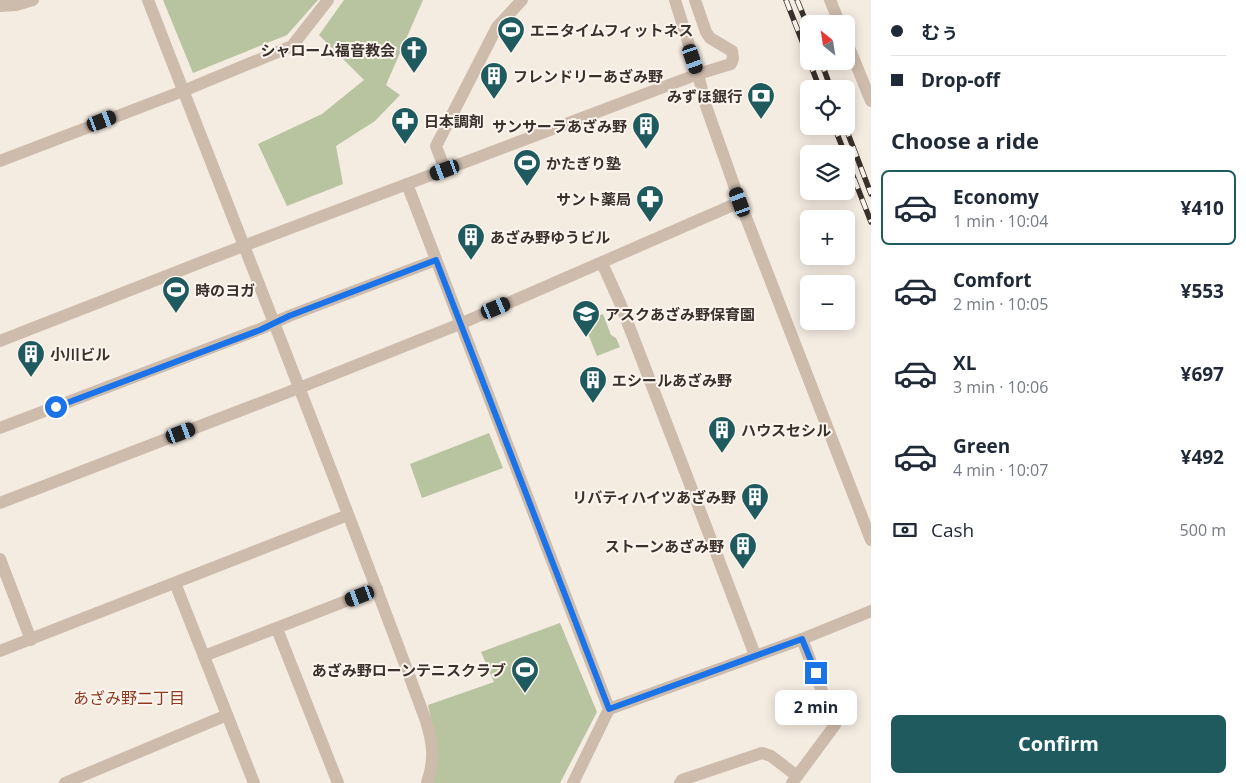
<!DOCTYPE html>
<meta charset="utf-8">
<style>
:root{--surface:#fff;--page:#f2f2f3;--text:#1f2937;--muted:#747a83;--line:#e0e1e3;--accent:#1f5a5e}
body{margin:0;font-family:"Open Sans","Noto Sans JP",sans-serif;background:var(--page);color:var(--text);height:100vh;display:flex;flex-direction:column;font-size:19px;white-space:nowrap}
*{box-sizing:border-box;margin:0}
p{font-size:16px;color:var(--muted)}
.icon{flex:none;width:28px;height:28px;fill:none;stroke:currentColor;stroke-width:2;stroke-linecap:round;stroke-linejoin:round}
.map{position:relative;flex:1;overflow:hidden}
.drawer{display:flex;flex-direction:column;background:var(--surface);width:375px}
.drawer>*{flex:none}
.hud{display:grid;align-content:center;height:110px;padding:0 20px;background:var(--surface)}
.needle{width:32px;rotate:330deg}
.tools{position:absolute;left:800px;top:15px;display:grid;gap:10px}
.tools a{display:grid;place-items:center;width:55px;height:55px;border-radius:8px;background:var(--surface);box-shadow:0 2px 12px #0003;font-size:25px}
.end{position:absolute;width:22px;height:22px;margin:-11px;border:6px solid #1a73e8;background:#fff;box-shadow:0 0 0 2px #fff}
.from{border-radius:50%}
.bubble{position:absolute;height:35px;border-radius:8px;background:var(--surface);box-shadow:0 2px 12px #0003;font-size:16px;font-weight:700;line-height:35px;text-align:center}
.car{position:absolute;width:15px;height:30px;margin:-15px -8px;border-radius:6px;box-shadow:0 0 4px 1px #0007;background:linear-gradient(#222 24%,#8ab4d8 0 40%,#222 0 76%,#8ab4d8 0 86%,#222 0)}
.hud b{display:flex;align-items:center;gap:18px;height:48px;font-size:19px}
.hud b+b{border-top:1px solid var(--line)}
.hud i{width:12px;height:12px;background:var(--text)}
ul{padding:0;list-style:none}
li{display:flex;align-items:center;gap:15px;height:75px;margin:0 10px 8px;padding:0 10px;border:2px solid transparent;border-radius:8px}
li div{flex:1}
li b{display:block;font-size:19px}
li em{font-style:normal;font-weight:700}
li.on{border-color:var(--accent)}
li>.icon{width:45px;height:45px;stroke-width:1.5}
h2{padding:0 20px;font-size:22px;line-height:60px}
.pay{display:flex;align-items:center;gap:12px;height:55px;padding:0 20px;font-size:19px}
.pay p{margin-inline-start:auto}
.button{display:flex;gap:10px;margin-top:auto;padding:10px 20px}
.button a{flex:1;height:58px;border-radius:8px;background:var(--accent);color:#fff;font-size:20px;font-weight:700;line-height:58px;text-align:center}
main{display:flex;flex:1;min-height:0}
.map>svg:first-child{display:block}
.green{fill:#b8c4a0}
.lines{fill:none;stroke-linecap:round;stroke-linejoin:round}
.minor{stroke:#cdbbac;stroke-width:12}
.rail-casing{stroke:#3b302b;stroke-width:5.5}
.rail{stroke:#fbf5ee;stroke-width:4;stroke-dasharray:11;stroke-linecap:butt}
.route{stroke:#1a73e8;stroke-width:6}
.labels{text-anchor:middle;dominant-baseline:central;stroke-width:4;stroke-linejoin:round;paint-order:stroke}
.poi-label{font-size:15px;font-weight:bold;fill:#3b302b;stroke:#fbf5ee;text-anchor:start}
.neighbourhood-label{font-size:16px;fill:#8c3b22;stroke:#fbf5ee}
</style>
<main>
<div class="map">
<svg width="871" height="783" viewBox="0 0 871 783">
<rect width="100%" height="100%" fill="#f4ebe1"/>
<g class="green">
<polygon points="163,0 318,0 287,35 193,73"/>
<polygon points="344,0 423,0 386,85 400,95 375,121 336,146 343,184 287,206 258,144 322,114 364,80 319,35"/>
<polygon points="603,314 611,335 616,338 620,347 597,356 585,326 587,325 586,320"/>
<polygon points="489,433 503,468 422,498 410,464"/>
<polygon points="560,623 597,712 560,783 432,783 438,751 428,705 494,682 481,652"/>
</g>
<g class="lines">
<g class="minor">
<path d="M148 0C241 240 337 479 426 721 433 744 435 759 427 783"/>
<polyline points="675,0 698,74 706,106 740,202 871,540"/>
<polyline points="830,0 840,24"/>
<polyline points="0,6 16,5 33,0"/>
<polyline points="846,40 871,101"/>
<polyline points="0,161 183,91 292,46 328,0"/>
<polyline points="445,170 436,146 497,27 522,0"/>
<polyline points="407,184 609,709 573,783"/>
<polyline points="602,263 620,303 686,474 755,655"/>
<polyline points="0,341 243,246 698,74 731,64 733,58 732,51 710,38 706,32 695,0"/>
<polyline points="0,428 260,329 289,316 436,260"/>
<polyline points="0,503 299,388 460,324 740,202"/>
<polyline points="0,559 31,640"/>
<polyline points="175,583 254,783"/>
<polyline points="277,629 338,783"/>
<polyline points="0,651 348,515"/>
<polyline points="204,656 377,589"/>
<polyline points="609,709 802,639 871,611"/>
<polyline points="65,783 227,715"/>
<polyline points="680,783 682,780 762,753 771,756 797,776"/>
<polyline points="792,783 835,725 802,639"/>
</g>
<defs>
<g id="rail">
<polyline points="786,0 809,59"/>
<polyline points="797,0 809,29"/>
<polyline points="809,61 820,89"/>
<polyline points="821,61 831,89"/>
<polyline points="834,126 845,154"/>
<polyline points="845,126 871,194"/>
<polyline points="846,158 871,222"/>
</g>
</defs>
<use href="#rail" class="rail-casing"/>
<use href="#rail" class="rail"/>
</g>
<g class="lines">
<polyline class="route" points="56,407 260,330 289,316 436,260 609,709 802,639 816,673"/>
</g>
<defs>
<symbol id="stadium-pin" viewBox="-11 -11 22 30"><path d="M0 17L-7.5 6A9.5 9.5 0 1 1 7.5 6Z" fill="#1f5a5e" stroke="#fbf5ee"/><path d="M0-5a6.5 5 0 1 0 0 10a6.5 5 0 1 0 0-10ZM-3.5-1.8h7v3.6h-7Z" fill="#fff"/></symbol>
<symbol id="church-pin" viewBox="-11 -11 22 30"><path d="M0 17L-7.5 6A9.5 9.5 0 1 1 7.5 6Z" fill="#1f5a5e" stroke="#fbf5ee"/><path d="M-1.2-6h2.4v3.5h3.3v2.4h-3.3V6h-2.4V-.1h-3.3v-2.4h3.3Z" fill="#fff"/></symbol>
<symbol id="building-pin" viewBox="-11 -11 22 30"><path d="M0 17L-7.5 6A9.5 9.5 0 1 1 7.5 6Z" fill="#1f5a5e" stroke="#fbf5ee"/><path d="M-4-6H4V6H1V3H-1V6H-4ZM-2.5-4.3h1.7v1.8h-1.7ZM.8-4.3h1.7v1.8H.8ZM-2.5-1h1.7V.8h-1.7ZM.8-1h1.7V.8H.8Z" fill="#fff"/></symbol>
<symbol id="bank-pin" viewBox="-11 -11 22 30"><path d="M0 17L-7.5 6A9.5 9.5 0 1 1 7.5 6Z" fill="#1f5a5e" stroke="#fbf5ee"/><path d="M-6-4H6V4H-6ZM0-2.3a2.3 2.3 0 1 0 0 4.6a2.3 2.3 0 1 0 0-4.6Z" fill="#fff"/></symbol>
<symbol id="pharmacy-pin" viewBox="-11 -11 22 30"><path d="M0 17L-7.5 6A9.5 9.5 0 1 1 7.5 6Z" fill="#1f5a5e" stroke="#fbf5ee"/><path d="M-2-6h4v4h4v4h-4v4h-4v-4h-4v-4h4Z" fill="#fff"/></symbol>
<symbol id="school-pin" viewBox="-11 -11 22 30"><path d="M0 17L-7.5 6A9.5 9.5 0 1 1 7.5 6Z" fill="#1f5a5e" stroke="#fbf5ee"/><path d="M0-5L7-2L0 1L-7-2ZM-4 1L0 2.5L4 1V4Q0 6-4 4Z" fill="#fff"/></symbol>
</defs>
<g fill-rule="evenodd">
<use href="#stadium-pin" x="495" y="14" width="32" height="43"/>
<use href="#church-pin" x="398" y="34" width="32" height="43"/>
<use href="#building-pin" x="478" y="60" width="32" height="43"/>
<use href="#bank-pin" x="745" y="80" width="32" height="43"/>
<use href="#pharmacy-pin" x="389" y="105" width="32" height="43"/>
<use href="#building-pin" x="630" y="110" width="32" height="43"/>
<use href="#stadium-pin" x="511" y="147" width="32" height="43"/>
<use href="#pharmacy-pin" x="634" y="183" width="32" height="43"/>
<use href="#building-pin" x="455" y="221" width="32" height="43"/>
<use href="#stadium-pin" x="160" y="274" width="32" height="43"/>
<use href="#school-pin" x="570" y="298" width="32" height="43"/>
<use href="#building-pin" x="15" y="338" width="32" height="43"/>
<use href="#building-pin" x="577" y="364" width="32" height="43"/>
<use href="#building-pin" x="706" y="414" width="32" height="43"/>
<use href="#building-pin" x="739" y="481" width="32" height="43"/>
<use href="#building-pin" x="727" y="530" width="32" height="43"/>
<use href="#stadium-pin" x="509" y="654" width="32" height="43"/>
</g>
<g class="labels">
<g class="poi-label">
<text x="530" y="30">エニタイムフィットネス</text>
<text x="395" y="50" text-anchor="end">シャローム福音教会</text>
<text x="513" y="76">フレンドリーあざみ野</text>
<text x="742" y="96" text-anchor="end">みずほ銀行</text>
<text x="424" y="121">日本調剤</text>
<text x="627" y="126" text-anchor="end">サンサーラあざみ野</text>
<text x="546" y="163">かたぎり塾</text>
<text x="631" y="199" text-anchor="end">サント薬局</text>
<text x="490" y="237">あざみ野ゆうビル</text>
<text x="195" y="290">時のヨガ</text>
<text x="605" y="314">アスクあざみ野保育園</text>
<text x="50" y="354">小川ビル</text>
<text x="612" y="380">エシールあざみ野</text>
<text x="741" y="430">ハウスセシル</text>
<text x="736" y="497" text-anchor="end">リバティハイツあざみ野</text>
<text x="724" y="546" text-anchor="end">ストーンあざみ野</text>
<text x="506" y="670" text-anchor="end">あざみ野ローンテニスクラブ</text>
</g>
<g class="neighbourhood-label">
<text x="129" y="698">あざみ野二丁目</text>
</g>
</g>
</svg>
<div class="tools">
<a><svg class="needle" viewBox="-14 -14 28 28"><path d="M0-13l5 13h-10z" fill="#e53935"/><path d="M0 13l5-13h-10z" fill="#747a83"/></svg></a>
<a><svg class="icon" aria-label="locate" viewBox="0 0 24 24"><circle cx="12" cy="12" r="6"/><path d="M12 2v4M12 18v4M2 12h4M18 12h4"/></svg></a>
<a><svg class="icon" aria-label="layers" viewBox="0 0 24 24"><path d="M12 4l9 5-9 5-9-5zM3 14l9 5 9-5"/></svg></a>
<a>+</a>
<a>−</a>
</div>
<i class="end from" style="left:56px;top:407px"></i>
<i class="end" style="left:816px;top:673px"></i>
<div class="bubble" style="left:775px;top:690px;width:82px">2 min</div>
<i class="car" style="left:693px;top:59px;rotate:161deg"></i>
<i class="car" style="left:102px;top:121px;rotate:69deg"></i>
<i class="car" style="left:445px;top:170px;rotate:250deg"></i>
<i class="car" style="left:740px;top:202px;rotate:340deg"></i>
<i class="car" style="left:496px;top:308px;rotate:67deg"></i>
<i class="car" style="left:181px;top:433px;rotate:69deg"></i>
<i class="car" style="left:360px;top:596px;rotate:249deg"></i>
</div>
<section class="drawer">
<div class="hud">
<b><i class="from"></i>むぅ</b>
<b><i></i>Drop-off</b>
</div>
<h2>Choose a ride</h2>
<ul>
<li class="on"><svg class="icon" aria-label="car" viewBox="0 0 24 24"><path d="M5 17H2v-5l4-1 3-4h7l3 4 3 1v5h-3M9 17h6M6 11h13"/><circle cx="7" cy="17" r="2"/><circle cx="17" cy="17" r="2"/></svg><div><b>Economy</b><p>1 min · 10:04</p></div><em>¥410</em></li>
<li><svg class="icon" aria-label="car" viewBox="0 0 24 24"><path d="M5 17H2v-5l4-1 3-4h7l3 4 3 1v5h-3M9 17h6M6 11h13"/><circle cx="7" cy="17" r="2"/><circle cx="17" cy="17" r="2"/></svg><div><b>Comfort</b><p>2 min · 10:05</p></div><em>¥553</em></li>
<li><svg class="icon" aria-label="car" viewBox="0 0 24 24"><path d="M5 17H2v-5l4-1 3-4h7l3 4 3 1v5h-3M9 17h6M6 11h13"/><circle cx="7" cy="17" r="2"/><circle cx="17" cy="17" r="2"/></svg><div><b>XL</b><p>3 min · 10:06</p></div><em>¥697</em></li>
<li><svg class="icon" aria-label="car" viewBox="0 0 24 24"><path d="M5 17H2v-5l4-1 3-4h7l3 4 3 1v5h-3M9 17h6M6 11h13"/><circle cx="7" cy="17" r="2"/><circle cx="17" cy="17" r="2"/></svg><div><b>Green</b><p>4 min · 10:07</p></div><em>¥492</em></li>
</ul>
<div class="pay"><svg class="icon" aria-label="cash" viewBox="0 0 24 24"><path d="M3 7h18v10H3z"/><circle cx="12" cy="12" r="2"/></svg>Cash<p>500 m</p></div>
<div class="button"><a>Confirm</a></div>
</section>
</main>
